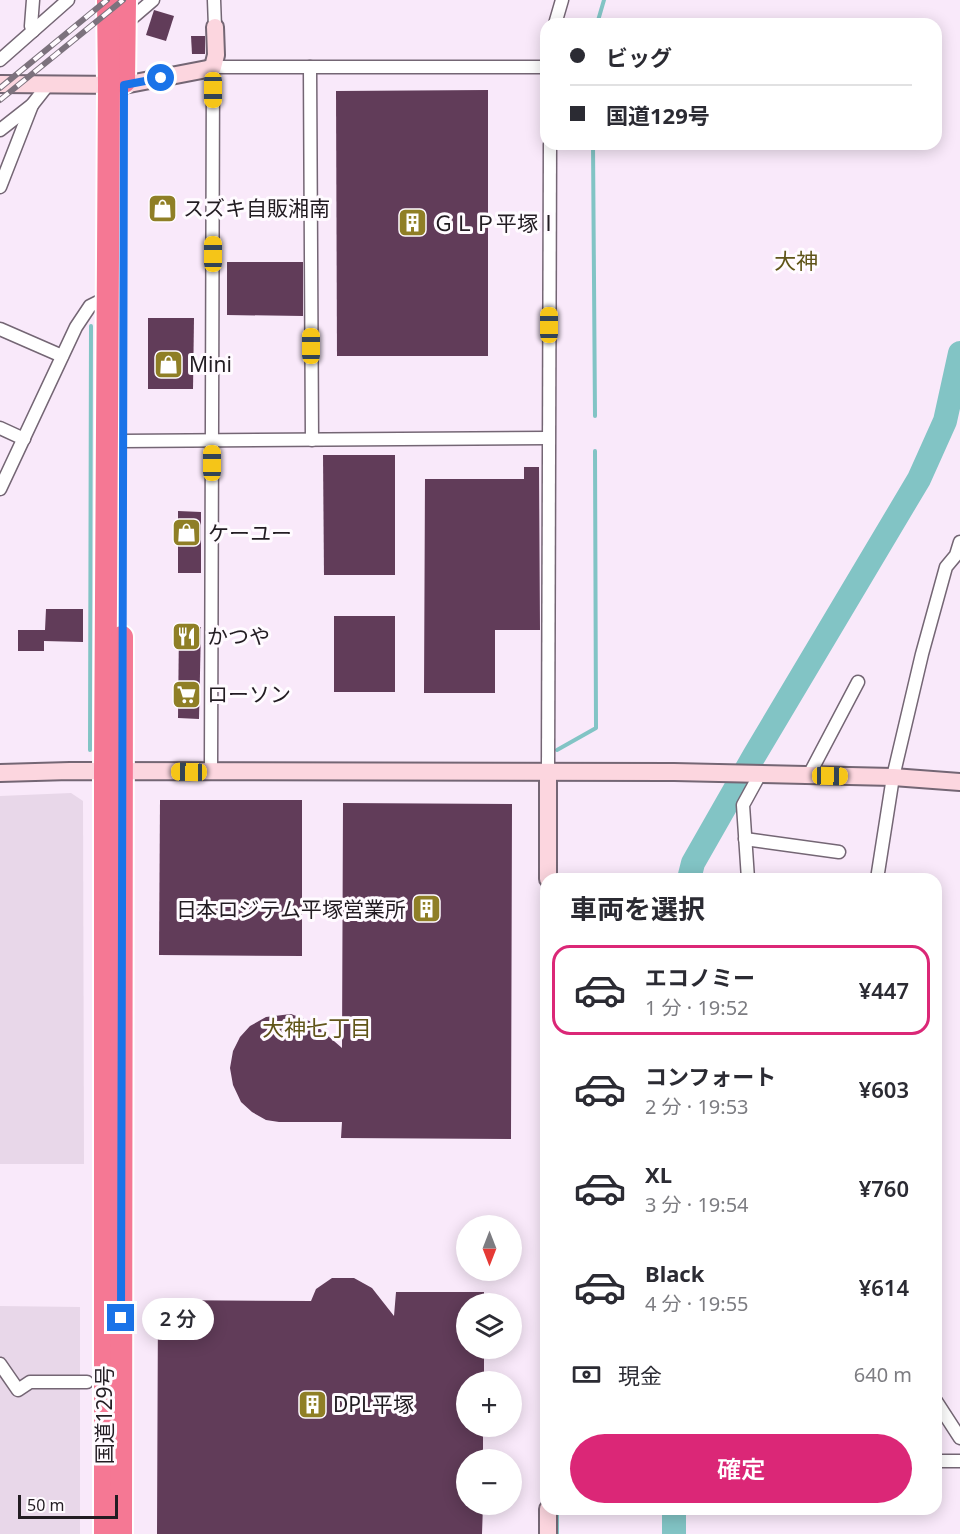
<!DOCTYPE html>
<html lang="ja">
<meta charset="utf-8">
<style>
:root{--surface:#fff;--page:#f2f2f3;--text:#2b2b33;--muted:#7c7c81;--line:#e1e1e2;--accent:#db2777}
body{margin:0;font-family:"Noto Sans","Noto Sans JP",sans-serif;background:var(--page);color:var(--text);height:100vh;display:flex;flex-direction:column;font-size:22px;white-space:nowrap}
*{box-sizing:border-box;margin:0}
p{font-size:20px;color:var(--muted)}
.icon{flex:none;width:33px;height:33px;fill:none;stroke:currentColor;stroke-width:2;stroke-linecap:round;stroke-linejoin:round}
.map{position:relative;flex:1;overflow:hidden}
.drawer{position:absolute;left:540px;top:873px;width:402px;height:642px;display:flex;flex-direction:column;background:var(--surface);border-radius:18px;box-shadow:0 3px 15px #0003}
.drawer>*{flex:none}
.guide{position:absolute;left:540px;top:18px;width:402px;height:132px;border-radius:18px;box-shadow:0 3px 15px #0003;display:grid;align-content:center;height:132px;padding:0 30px;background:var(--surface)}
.needle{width:39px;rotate:180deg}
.tools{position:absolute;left:456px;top:1215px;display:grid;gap:12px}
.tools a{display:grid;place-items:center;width:66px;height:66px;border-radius:50%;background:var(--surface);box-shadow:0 3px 15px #0003;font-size:30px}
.scale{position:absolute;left:18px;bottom:15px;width:100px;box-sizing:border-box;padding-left:6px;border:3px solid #221c22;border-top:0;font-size:16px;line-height:21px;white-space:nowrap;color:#221c22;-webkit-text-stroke:4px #fffbff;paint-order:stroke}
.end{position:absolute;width:27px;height:27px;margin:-14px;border:8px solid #1a73e8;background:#fff;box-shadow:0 0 0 3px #fff}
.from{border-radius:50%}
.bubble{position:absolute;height:42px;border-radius:21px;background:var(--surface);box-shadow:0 3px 15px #0003;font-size:20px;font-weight:600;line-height:42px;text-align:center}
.car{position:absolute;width:18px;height:36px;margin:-18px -9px;border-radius:8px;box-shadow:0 0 4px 2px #0007;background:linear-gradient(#f5c518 24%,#345 0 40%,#f5c518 0 76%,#345 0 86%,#f5c518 0)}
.guide b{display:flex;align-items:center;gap:21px;height:57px;font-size:22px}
.guide b+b{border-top:2px solid var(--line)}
.guide i{width:15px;height:15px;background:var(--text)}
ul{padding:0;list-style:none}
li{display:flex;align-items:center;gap:18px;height:90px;margin:0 12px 9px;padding:0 18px;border:3px solid transparent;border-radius:18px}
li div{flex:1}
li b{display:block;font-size:22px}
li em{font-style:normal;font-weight:600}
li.selected{border-color:var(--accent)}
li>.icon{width:54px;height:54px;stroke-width:1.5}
h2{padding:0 30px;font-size:27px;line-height:72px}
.pay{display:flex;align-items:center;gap:15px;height:66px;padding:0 30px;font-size:22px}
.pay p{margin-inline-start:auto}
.button{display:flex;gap:12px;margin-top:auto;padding:12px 30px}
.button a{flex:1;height:69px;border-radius:36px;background:var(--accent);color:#fff;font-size:24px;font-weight:600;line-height:69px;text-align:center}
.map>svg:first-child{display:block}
.commercial{fill:#e8d7e9}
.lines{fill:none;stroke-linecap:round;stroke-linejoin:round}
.stream{stroke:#82c4c5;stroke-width:4}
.river{stroke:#82c4c5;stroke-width:24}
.building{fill:#613c59}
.street-casing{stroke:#746674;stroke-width:15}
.secondary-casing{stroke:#746674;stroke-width:20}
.highway-casing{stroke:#fff;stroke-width:26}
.street{stroke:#fff;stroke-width:12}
.secondary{stroke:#fcd6df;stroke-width:16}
.highway{stroke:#f57894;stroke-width:22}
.rail-casing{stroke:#7c727d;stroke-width:6}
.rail{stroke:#fffbff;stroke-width:4;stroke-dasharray:11;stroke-linecap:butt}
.route{stroke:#1a73e8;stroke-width:8}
.labels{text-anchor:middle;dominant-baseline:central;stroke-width:6;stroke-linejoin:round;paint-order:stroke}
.poi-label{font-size:21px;fill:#221c22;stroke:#fffbff;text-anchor:start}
.street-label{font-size:21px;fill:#221c22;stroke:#fffbff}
.neighbourhood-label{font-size:22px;fill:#605519;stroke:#fffbff}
</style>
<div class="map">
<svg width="960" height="1534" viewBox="0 0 960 1534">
<rect width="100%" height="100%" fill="#f9e9fa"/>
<g class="commercial">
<polygon points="71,793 83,801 84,1164 0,1164 0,796"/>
<polygon points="0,1306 80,1307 80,1534 0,1534"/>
</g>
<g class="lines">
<g class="stream">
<polyline points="597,24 604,0"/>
<polyline points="593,144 595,416"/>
<polyline points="90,750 91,326"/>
<polyline points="557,750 596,728 595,451"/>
<polyline points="557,1534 557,1509"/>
</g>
<g class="river">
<polyline points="689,879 693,863 754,756 919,479 945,421 960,353"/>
<polyline points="674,1509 674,1534"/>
</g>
</g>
<g class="building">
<polygon points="154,10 174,16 166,41 146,35"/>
<polygon points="191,36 205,36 205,54 192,54"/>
<polygon points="488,90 488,356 337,356 336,91"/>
<polygon points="227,262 303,262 303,316 227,315"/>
<polygon points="148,318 194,318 193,389 148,389"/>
<polygon points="323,455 395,455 395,575 324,575"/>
<polygon points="524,467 539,467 540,630 495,630 495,693 424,693 425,479 524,479"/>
<polygon points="178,511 201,512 201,573 178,573"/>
<polygon points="46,609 83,609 83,642 44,641 44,651 18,651 18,630 45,630"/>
<rect x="334" y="616" width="61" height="76"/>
<polygon points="179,627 201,627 199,719 178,718"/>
<polygon points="160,800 302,800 302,956 159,955"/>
<polygon points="343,803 512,804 511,1139 341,1138 342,1122 279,1122 266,1120 252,1112 241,1102 233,1085 230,1068 233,1051 240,1037 250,1026 266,1017 291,1014 312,1022 342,1048"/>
<polygon points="332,1278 354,1278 372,1288 394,1316 396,1292 484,1292 484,1304 466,1304 466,1348 484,1348 484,1382 466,1382 466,1426 483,1426 483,1460 466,1460 466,1504 483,1504 482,1534 157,1534 158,1300 311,1301 316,1289"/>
</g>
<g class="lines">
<defs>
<g id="street">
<polyline points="33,0 31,26 33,31"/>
<polyline points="214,0 215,27"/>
<polyline points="125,24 153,0"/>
<polyline points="555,24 562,0"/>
<polyline points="0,60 68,0"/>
<polyline points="310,67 312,440"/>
<polyline points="0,130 32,105 47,86"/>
<polyline points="0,187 32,105"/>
<polyline points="0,329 62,356"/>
<polyline points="0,428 24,439"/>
<polyline points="122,441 548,438"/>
<polyline points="0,489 76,327 90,306 108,297"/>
<polyline points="211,772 213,67 546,67"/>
<polyline points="548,772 550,144"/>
<polyline points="809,775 858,682"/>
<polyline points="745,839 839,852"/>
<polyline points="748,879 743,805 760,774"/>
<polyline points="877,879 893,777 922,654 946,567 956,555 960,542"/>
<polyline points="0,1364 18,1390 30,1382 87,1382"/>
<polyline points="936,1401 960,1438"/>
<polyline points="936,1461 960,1461"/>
</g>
<g id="secondary">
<polyline points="0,84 124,85 207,69 213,67 216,55 215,27"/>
<polyline points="548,772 548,879"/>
<polyline points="0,773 70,771 674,772 893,777 960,782"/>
<polyline points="548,1534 548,1509"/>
</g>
<g id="highway">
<polyline points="124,82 125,0"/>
<polyline points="105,1534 105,771 109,85 108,0"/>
<polyline points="121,1534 122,637"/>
</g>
</defs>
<use href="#street" class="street-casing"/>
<use href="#secondary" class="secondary-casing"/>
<use href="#highway" class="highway-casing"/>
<use href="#street" class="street"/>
<use href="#secondary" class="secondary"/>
<use href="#highway" class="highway"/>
<defs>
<g id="rail">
<polyline points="0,88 107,0"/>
<polyline points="0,100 123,0"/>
</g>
</defs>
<use href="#rail" class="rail-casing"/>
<use href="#rail" class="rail"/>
</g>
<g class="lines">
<polyline class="route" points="121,1318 124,85 161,78"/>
</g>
<defs>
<symbol id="shop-square" viewBox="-11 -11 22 22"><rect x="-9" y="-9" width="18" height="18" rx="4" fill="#8f7f26" stroke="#fffbff"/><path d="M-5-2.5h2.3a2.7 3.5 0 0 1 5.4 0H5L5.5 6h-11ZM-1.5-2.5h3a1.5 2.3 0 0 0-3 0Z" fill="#fff"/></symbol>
<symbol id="building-square" viewBox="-11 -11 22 22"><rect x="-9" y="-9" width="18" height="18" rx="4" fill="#8f7f26" stroke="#fffbff"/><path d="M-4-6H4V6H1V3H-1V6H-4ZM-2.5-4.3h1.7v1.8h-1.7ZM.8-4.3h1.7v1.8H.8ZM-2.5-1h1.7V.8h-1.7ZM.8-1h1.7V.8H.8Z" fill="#fff"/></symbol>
<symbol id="restaurant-square" viewBox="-11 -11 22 22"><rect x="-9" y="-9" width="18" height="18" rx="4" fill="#8f7f26" stroke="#fffbff"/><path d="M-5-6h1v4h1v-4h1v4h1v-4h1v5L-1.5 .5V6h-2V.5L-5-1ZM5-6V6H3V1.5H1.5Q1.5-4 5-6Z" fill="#fff"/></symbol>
<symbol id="supermarket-square" viewBox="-11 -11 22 22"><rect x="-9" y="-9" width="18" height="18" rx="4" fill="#8f7f26" stroke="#fffbff"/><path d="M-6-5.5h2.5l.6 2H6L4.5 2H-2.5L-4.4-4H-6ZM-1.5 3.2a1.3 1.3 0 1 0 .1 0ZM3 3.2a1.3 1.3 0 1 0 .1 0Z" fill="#fff"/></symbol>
</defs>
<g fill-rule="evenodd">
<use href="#shop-square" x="146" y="192" width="33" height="33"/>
<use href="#building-square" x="396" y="206" width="33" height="33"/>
<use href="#shop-square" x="152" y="348" width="33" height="33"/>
<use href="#shop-square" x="170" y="516" width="33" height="33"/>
<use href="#restaurant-square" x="170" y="620" width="33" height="33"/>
<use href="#supermarket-square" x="170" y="678" width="33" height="33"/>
<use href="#building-square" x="410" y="892" width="33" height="33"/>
<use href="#building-square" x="296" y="1388" width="33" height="33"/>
</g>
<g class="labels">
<g class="poi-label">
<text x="183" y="208">スズキ自販湘南</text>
<text x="433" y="223">ＧＬＰ平塚Ⅰ</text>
<text x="189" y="364">Mini</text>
<text x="208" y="533">ケーユー</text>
<text x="207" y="636">かつや</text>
<text x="207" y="694">ローソン</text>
<text x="406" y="909" text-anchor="end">日本ロジテム平塚営業所</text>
<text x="333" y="1404">DPL平塚</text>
</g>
<g class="street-label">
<text transform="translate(104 1415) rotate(-90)">国道129号</text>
</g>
<g class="neighbourhood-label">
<text x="796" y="260">大神</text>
<text x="317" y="1027">大神七丁目</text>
</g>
</g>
</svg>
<div class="tools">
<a><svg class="needle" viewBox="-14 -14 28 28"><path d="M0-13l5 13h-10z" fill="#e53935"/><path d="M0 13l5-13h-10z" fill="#7c7c81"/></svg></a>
<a><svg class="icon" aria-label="layers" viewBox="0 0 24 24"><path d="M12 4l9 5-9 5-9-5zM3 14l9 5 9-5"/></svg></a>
<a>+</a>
<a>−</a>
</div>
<div class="scale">50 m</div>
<i class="end from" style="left:161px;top:78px"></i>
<i class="end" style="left:121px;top:1318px"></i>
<div class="bubble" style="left:142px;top:1298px;width:72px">2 分</div>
<i class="car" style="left:213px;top:90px;rotate:180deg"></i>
<i class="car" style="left:213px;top:254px;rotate:0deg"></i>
<i class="car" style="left:549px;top:325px;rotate:0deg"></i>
<i class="car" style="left:311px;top:346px;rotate:0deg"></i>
<i class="car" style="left:212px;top:463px;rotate:0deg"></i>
<i class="car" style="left:189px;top:772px;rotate:271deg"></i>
<i class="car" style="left:830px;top:776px;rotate:91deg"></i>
<div class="guide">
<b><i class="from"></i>ビッグ</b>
<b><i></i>国道129号</b>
</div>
<section class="drawer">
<h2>車両を選択</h2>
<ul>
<li class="selected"><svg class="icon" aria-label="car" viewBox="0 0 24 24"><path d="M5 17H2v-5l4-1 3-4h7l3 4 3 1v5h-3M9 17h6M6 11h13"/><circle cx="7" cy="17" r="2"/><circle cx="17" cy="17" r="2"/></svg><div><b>エコノミー</b><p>1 分 · 19:52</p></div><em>¥447</em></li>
<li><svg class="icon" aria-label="car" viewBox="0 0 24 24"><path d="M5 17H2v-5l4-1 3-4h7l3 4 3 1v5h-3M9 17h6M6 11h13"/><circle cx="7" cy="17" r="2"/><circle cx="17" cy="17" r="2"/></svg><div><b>コンフォート</b><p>2 分 · 19:53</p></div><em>¥603</em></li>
<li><svg class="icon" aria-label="car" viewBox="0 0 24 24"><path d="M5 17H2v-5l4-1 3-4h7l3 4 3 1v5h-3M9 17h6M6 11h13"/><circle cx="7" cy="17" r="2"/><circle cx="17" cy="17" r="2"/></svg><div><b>XL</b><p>3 分 · 19:54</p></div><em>¥760</em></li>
<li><svg class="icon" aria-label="car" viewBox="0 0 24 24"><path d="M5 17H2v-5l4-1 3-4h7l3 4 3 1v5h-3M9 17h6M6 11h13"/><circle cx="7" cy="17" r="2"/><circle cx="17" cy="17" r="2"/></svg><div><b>Black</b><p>4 分 · 19:55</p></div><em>¥614</em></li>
</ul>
<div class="pay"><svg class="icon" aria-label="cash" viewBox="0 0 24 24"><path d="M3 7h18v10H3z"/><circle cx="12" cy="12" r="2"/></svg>現金<p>640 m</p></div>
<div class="button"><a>確定</a></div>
</section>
</div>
